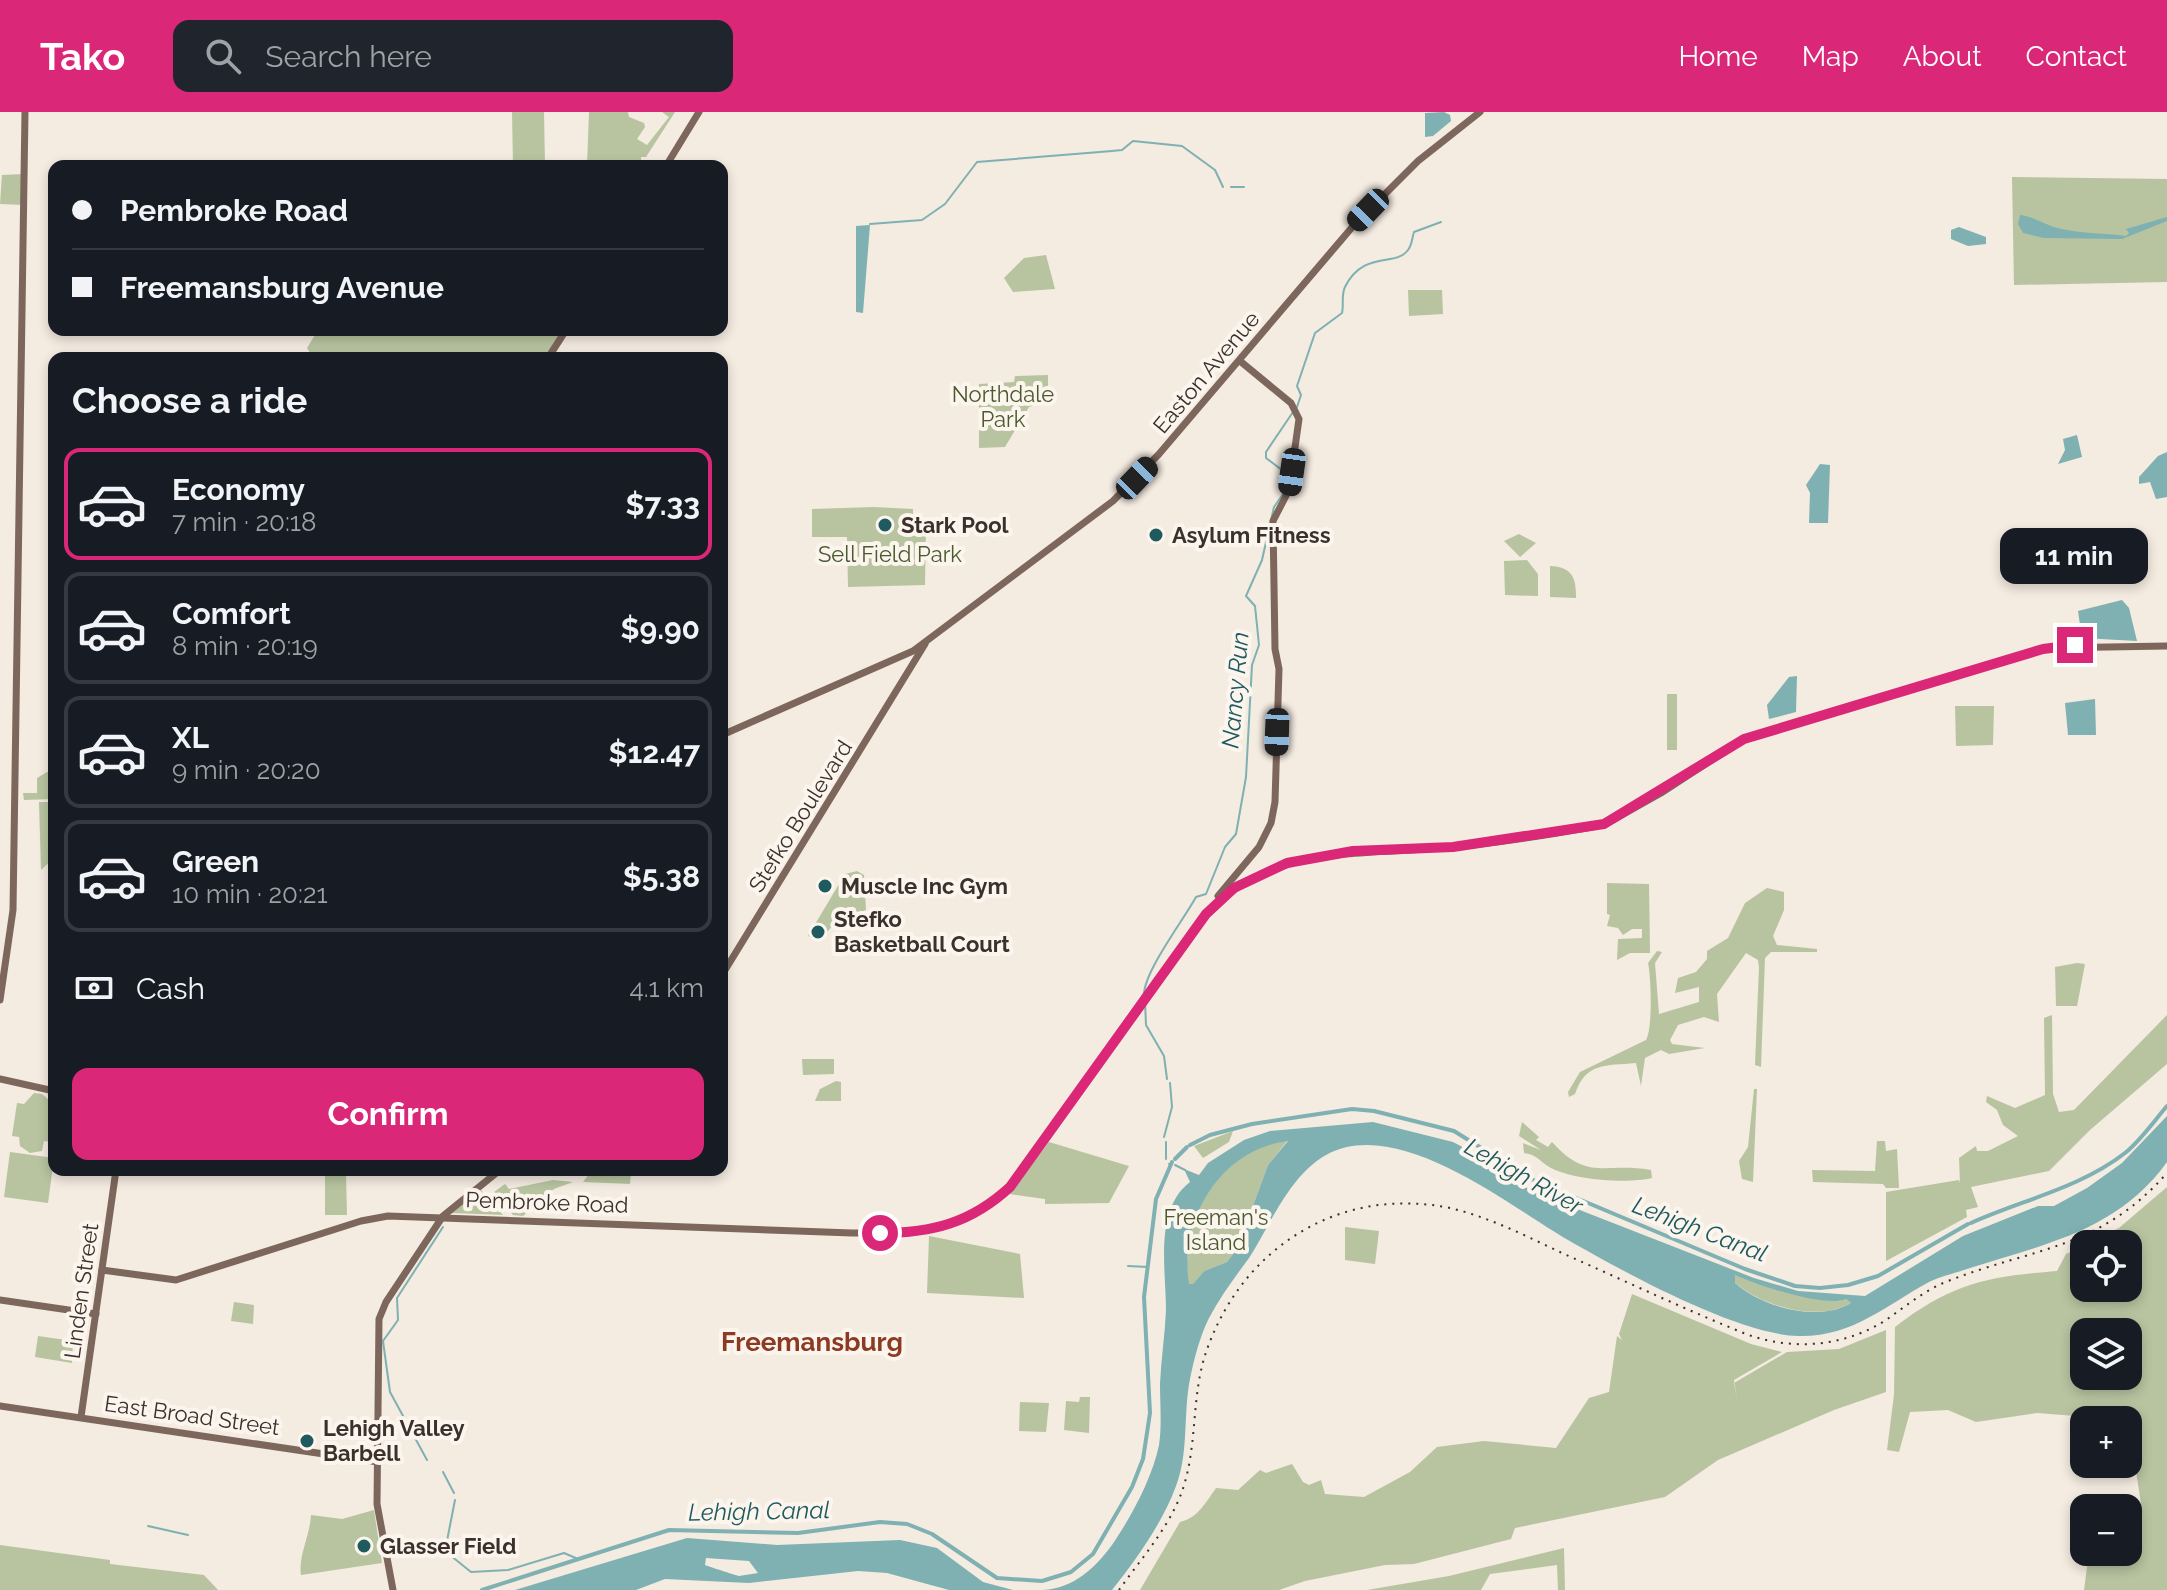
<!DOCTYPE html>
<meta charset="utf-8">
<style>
:root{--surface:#171b24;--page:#20242c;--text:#f1f3f6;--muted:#9ea1a6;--line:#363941;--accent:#db2777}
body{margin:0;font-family:Raleway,sans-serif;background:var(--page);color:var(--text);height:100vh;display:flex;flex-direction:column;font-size:30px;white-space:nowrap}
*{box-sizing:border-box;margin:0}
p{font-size:26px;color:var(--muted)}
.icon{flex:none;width:44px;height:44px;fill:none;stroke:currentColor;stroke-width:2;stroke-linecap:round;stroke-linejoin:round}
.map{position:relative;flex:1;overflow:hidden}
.drawer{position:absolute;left:48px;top:240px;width:680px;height:824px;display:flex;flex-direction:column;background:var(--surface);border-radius:16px;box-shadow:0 4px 12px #0003}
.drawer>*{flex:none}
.guide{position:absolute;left:48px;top:48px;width:680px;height:176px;border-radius:16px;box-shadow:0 4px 12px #0003;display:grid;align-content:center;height:176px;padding:0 24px;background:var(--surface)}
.controls{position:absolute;left:2070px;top:1118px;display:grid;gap:16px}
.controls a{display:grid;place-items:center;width:72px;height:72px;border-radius:16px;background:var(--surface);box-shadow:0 4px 12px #0003;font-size:40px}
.end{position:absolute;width:36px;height:36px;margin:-18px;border:10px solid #db2777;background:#fff;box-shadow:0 0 0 4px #fff}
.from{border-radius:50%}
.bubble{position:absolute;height:56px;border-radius:16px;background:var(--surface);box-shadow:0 4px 12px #0003;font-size:26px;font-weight:700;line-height:56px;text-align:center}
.car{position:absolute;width:24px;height:48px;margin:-24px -12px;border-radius:10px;box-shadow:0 0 6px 2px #0007;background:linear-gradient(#222 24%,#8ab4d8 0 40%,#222 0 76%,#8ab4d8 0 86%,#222 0)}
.guide b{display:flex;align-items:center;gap:28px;height:76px;font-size:30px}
.guide b+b{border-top:2px solid var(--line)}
.guide i{width:20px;height:20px;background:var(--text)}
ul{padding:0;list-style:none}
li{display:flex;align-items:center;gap:24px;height:112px;margin:0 16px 12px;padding:0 8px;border:4px solid var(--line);border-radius:16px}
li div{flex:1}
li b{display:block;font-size:30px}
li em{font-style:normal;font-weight:700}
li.on{border-color:var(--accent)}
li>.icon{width:72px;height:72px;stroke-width:1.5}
h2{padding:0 24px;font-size:36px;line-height:96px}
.pay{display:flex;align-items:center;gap:20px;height:88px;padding:0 24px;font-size:30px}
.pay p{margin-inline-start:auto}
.primary-button{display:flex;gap:16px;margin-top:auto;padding:16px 24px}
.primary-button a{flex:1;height:92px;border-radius:16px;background:var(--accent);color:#fff;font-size:32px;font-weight:700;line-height:92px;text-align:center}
header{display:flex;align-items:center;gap:48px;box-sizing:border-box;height:112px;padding:0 40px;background:var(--accent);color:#fff}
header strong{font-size:38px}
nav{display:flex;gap:44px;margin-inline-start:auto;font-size:28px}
.search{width:560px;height:72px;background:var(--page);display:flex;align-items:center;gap:20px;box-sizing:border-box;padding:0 28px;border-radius:16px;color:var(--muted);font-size:30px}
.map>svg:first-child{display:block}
.green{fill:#b8c4a0;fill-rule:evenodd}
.water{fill:#7fb0b2;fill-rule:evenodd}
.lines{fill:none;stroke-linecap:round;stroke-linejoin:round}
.stream{stroke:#7fb0b2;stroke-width:2}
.canal{stroke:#7fb0b2;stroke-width:4}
.major{stroke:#7d675c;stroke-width:7}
.rail{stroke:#3b302b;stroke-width:2;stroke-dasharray:2 6;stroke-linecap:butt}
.route{stroke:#db2777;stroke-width:10}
.poi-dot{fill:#1f5a5e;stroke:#fbf5ee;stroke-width:3}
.labels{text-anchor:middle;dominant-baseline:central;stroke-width:8;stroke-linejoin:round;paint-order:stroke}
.street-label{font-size:22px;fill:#3b302b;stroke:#fbf5ee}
.park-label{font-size:22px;fill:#4a5a2e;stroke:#fbf5ee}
.poi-label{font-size:22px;font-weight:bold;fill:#3b302b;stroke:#fbf5ee;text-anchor:start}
.water-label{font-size:24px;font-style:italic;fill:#1f5a5e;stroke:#fbf5ee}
.quarter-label{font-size:26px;font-weight:bold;fill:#8c3b22;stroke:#fbf5ee}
</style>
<header>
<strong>Tako</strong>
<div class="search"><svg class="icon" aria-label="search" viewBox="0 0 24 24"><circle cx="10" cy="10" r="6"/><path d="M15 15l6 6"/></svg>Search here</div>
<nav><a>Home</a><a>Map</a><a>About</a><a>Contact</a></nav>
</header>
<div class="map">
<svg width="2167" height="1478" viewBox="0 0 2167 1478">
<rect width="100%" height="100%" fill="#f4ebe1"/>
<g class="green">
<polygon points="512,0 544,0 545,54 513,54"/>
<polygon points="589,0 628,0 629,5 644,11 645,15 637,27 647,33 669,5 662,0 675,0 646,45 641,45 641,54 587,54"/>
<polygon points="24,62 24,93 0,92 2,63"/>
<polygon points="2012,65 2167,67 2167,170 2014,173"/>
<polygon points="1046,143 1055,177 1013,180 1004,166 1024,146"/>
<polygon points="1408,178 1442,178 1443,202 1409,204"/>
<polygon points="318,218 562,218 545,246 313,246 307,236"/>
<polygon points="1048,263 1048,289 1029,295 1005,335 979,336 979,272 1014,270 1015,264"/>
<polygon points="874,395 913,397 913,415 926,415 925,473 848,475 847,425 812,425 812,397"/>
<polygon points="1519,422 1536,431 1520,445 1504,429"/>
<polygon points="1527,448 1538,462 1538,484 1505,483 1504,449"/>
<path d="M1550 454C1572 455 1576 465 1576 486L1550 485Z"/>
<rect x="1667" y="582" width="10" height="56"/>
<polygon points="1955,594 1994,594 1993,633 1956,634"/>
<polygon points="47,660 54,660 54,687 24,688 23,681 37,681 37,666"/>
<polygon points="39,690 54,690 54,746 41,758"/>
<polygon points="857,759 864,763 866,798 835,811 819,829 808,824 845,762"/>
<polygon points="1607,771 1649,772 1650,841 1630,841 1617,848 1618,827 1642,826 1642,817 1632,817 1623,823 1618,816 1607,814 1610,803 1607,802"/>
<path d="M1767 776 1784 780V798L1773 824 1777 833 1817 837V840H1771L1765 846 1761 955 1755 953 1759 855 1758 848 1746 841 1717 882 1719 910 1704 905 1678 913 1670 928 1672 932 1705 936 1669 942 1661 938 1645 946 1641 974 1636 951C1605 954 1586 950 1575 982L1569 985 1568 980 1580 960 1646 928C1653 916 1651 863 1648 851L1657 839 1662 840 1655 851 1659 902 1699 890V875L1675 881 1678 866 1696 860 1707 847V839L1728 826 1745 791Z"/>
<polygon points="2077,851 2085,852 2077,894 2056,894 2055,855"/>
<polygon points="2052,903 2053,982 2059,1000 2074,998 2167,903 2167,952 2090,1018 2049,1059 1971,1075 1978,1095 1966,1098 1967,1105 1886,1149 1886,1080 1959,1068 1960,1071 1959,1046 1976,1034 1977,1039 1988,1039 2018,1024 2003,1013 1997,998 1986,990 1987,984 2015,996 2045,983 2044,906"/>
<polygon points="802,947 834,947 834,962 803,963"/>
<polygon points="836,969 841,970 841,989 815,989 820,977"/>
<polygon points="1754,977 1757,977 1753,1070 1742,1067 1739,1049 1748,1035"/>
<polygon points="34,981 42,982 50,989 49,996 54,997 53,1030 44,1029 42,1039 30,1041 20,1034 19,1025 12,1024 17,991 24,992"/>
<path d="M1522 1010 1539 1025 1536 1028 1548 1035 1552 1030C1588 1070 1604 1050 1651 1058L1652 1066C1627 1072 1575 1068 1551 1056 1540 1050 1538 1043 1524 1041L1523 1031 1541 1038 1519 1024Z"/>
<polygon points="1233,1019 1229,1030 1203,1046 1194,1034"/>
<path d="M1288 1028 1268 1053 1237 1137 1227 1150 1204 1159 1193 1172H1188C1181 1106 1218 1038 1288 1028Z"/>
<polygon points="1877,1029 1885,1029 1886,1039 1897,1037 1899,1076 1886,1076 1883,1072 1813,1070 1812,1058 1875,1059"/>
<polygon points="1049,1030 1129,1054 1109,1091 1045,1092 1045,1087 1009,1082"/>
<polygon points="10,1040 54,1046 48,1091 4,1085"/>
<polygon points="592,1058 666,1058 657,1062 631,1061 630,1072 583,1070"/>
<polygon points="325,1063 346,1063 347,1103 325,1103"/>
<polygon points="553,1068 573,1070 554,1077 523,1104 513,1103 494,1080 505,1072 509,1077"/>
<path d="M2167 1075V1478H2084L2089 1440H2128V1396L2142 1398 2128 1308 2037 1301 1976 1310 1948 1298 1910 1300 1899 1340 1887 1338 1894 1283 1895 1215C1953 1171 1986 1165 2057 1159L2066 1142 2084 1134V1176H2128V1132H2087L2119 1116ZM2084 1220H2128V1264H2084Z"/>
<polygon points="481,1078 503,1103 452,1101"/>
<polygon points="1345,1115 1379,1119 1375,1152 1345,1148"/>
<polygon points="929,1124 1020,1142 1024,1186 927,1181"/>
<path d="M1735 1163C1755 1172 1828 1195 1846 1187L1851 1191C1817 1211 1763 1194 1735 1171Z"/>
<path d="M1632 1182 1751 1232 1782 1240 1734 1268 1737 1287 1734 1271 1787 1240 1839 1237 1886 1218V1280L1834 1298 1718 1348 1665 1385 1515 1416 1511 1427 1414 1452 1385 1453 1305 1469 1279 1478H1140L1180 1410C1198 1406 1206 1390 1216 1376L1238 1378 1260 1358 1266 1361 1292 1352 1303 1370 1309 1373 1321 1368 1325 1382 1364 1385 1410 1360 1437 1335 1484 1329 1556 1336 1589 1286 1609 1280 1617 1224 1622 1228 1619 1222Z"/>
<polygon points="234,1190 254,1193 253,1212 231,1209"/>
<polygon points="38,1224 73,1229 72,1251 35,1245"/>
<polygon points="1080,1285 1090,1285 1089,1321 1064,1318 1066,1289 1079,1290"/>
<polygon points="1020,1290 1049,1291 1046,1320 1019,1319"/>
<path d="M374 1398 382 1451 301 1463C298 1444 310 1424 311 1403L342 1407Z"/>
<polygon points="0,1433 110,1448 110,1452 204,1463 218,1478 0,1478"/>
<polygon points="1564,1436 1565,1478 1558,1478 1557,1453 1490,1462 1481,1478 1367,1478 1449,1464"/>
</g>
<g class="water">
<polygon points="1444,0 1450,3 1451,9 1433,24 1425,25 1425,1"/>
<path d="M2020 103C2036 105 2046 114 2062 117 2083 122 2105 121 2126 124L2129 121 2126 117 2167 105V109L2122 127 2044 126 2023 121 2018 112Z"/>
<polygon points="870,113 863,201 856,200 856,114"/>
<polygon points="1959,115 1986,125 1986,132 1968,134 1951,127 1951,118"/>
<polygon points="2077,323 2082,345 2058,352 2065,338 2063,327"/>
<polygon points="2167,340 2167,385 2156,387 2150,370 2139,372 2139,365 2158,344"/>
<polygon points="1820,352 1830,353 1828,411 1809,411 1810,381 1806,373"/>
<polygon points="2122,488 2129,496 2137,529 2082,526 2078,499"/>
<polygon points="1797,564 1796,600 1769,607 1767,593 1789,565"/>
<polygon points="2095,587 2096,623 2068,623 2065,591"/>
<path d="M2167 1004V1050C2118 1118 2046 1132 1970 1156 1956 1161 1941 1164 1929 1170 1885 1194 1852 1225 1799 1224 1738 1223 1622 1159 1568 1128 1509 1094 1398 1003 1326 1043 1289 1064 1271 1112 1249 1146 1235 1165 1220 1185 1209 1206 1200 1224 1194 1247 1190 1267 1183 1302 1189 1341 1176 1374 1163 1410 1136 1448 1112 1478H1043C1074 1476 1094 1457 1112 1433 1131 1405 1152 1367 1159 1333 1162 1313 1160 1292 1160 1272 1161 1247 1165 1223 1166 1198 1166 1158 1154 1097 1190 1070L1184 1057 1199 1063 1208 1051 1244 1028 1270 1019 1373 1010 1453 1030 1497 1053 1531 1079 1754 1166 1798 1179 1865 1184 1963 1124 2038 1094H2054L2087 1076 2122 1051ZM1288 1029 1268 1053 1237 1137 1227 1150 1204 1159 1193 1172H1189C1179 1108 1220 1037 1288 1029ZM1735 1163C1756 1173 1826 1196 1846 1187L1851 1191C1818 1211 1762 1195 1735 1171Z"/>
<path d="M687 1426 777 1433 900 1428 937 1436 983 1470 1013 1478H949L887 1461 858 1459 749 1471 665 1467 636 1478H515ZM706 1446 749 1449 758 1461 739 1464C735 1463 707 1454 705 1453Z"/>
</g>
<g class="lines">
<g class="stream">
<polyline points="1231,75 1244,75"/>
<polyline points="870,112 922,108 945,92 977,50 1112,39 1122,38 1133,29 1182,34 1215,58 1223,75"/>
<path d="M1297 295 1301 283 1297 274 1315 221 1342 201C1344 193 1341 183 1345 175 1363 138 1396 155 1408 138 1412 133 1412 126 1414 120L1441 110"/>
<polyline points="1285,377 1282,358 1266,346 1266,340 1293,300"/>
<path d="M1144 886C1141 863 1183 809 1196 785L1206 782 1225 735 1236 722 1246 665 1252 553 1259 533 1255 494 1246 484 1262 448 1274 395 1283 382"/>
<polyline points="1145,890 1146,913 1164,944 1167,967"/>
<polyline points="1164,1025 1172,995 1170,971"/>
<polyline points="1166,1030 1166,1047"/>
<polyline points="1169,1052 1172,1052"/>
<polyline points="1175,1053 1185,1058"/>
<polyline points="1128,1154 1148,1155"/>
<polyline points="427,1348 390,1280 383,1229 398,1208 397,1186 443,1115"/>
<polyline points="443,1360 454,1381"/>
<polyline points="455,1388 445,1439 471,1460 508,1458 564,1441 578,1447"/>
<polyline points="148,1414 188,1423"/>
</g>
<g class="canal">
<polyline points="1190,1033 1210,1023 1252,1012 1352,997 1374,999 1454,1019 1531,1067 1745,1157 1795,1174 1820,1176 1848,1173 1878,1164 1968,1112"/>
<polyline points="1175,1047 1187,1035"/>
<path d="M1971 1111C2022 1088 2080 1076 2125 1041 2141 1028 2154 1009 2167 994"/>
<polyline points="482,1478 669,1418 798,1421 880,1410 907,1412 932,1422 997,1466 1042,1469 1071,1460 1093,1442 1132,1375 1143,1347 1150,1301 1144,1185 1156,1087 1172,1050"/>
</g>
<g class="major">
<polyline points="666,54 699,0"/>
<polyline points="548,246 566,218"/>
<polyline points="722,623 913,539 1113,389 1159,342 1354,113 1418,49 1480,0"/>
<polyline points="1218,784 1259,735 1271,711 1275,690 1279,557 1275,537 1273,409 1289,378 1299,307 1291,291 1240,249"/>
<polyline points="722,863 925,532"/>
<polyline points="0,888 13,798 25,0"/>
<polyline points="0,967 54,979"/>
<path d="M102 1158 176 1168 361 1109 388 1104 852 1121C914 1122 963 1119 1010 1075L1206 802C1270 734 1355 743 1440 736 1490 732 1542 724 1592 715L1613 708 1661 681 1744 627 2049 536 2167 534"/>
<polyline points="0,1188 96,1202"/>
<polyline points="0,1294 378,1350"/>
<polyline points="81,1305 116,1058"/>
<polyline points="393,1478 377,1392 379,1207 386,1190 443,1104 500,1058"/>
</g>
<path class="rail" d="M1119 1478C1143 1444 1174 1410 1185 1370 1198 1324 1191 1277 1209 1232 1247 1132 1343 1074 1450 1096 1489 1105 1526 1124 1562 1141 1623 1168 1684 1197 1746 1222 1792 1239 1844 1235 1886 1208 1906 1194 1925 1178 1948 1169 2035 1135 2099 1138 2167 1061"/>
</g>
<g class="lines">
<path class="route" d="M880 1121C932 1121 971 1111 1010 1075L1206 802 1234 776 1287 751 1353 739 1453 735 1604 712 1744 627 2043 537 2075 533"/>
</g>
<g class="poi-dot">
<circle cx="885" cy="413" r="8"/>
<circle cx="1156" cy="423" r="8"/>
<circle cx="825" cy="774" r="8"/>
<circle cx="818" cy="820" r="8"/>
<circle cx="307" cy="1329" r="8"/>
<circle cx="364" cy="1434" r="8"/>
</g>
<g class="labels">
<g class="street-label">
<text transform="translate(1206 260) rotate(-50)">Easton Avenue</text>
<text transform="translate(800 704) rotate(-58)">Stefko Boulevard</text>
<text transform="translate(547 1090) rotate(2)">Pembroke Road</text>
<text transform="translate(81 1179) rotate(-82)">Linden Street</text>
<text transform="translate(192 1303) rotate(8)">East Broad Street</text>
</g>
<g class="park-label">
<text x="1003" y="282">Northdale<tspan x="1003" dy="25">Park</tspan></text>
<text x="890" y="442">Sell Field Park</text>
<text x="1216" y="1105">Freeman's<tspan x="1216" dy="25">Island</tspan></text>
</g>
<g class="poi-label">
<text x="901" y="413">Stark Pool</text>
<text x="1172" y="423">Asylum Fitness</text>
<text x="841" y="774">Muscle Inc Gym</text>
<text x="834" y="807">Stefko<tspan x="834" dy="25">Basketball Court</tspan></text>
<text x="323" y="1316">Lehigh Valley<tspan x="323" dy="25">Barbell</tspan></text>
<text x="380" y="1434">Glasser Field</text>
</g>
<g class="water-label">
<text transform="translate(1235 578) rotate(-85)">Nancy Run</text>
<text transform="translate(1524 1064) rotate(29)">Lehigh River</text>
<text transform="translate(1700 1117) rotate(21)">Lehigh Canal</text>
<text transform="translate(759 1399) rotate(-1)">Lehigh Canal</text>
</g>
<g class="quarter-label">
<text x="812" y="1230">Freemansburg</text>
</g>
</g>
</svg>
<div class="controls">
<a><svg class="icon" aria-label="locate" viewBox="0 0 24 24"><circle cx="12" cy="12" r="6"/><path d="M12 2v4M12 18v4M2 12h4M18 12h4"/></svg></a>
<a><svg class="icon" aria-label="layers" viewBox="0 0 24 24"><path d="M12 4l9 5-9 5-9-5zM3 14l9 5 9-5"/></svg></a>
<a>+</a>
<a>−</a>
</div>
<i class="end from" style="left:880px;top:1121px"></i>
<i class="end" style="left:2075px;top:533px"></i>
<div class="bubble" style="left:2000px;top:416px;width:148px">11 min</div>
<i class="car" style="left:1368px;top:98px;rotate:224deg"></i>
<i class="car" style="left:1292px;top:360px;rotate:188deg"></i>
<i class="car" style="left:1137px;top:366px;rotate:44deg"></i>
<i class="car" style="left:1277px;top:620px;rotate:182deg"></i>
<div class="guide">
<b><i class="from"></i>Pembroke Road</b>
<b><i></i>Freemansburg Avenue</b>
</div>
<section class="drawer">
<h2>Choose a ride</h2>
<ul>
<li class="on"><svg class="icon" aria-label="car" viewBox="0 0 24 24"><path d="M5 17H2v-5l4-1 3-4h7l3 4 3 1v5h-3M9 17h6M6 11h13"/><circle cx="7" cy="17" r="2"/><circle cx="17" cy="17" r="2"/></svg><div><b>Economy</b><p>7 min · 20:18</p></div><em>$7.33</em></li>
<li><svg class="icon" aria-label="car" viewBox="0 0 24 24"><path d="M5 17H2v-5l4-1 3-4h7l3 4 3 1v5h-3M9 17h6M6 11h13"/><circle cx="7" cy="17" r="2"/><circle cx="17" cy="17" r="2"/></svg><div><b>Comfort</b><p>8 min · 20:19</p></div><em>$9.90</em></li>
<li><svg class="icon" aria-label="car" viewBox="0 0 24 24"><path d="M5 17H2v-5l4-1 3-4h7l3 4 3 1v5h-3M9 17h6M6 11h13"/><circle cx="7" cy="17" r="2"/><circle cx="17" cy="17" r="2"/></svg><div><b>XL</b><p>9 min · 20:20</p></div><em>$12.47</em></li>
<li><svg class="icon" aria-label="car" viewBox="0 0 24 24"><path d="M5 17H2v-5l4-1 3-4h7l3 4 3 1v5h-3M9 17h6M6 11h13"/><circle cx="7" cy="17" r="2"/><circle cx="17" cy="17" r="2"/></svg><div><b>Green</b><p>10 min · 20:21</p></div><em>$5.38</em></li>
</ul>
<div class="pay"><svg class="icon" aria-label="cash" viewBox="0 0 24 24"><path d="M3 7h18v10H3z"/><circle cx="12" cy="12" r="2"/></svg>Cash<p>4.1 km</p></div>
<div class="primary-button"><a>Confirm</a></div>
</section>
</div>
